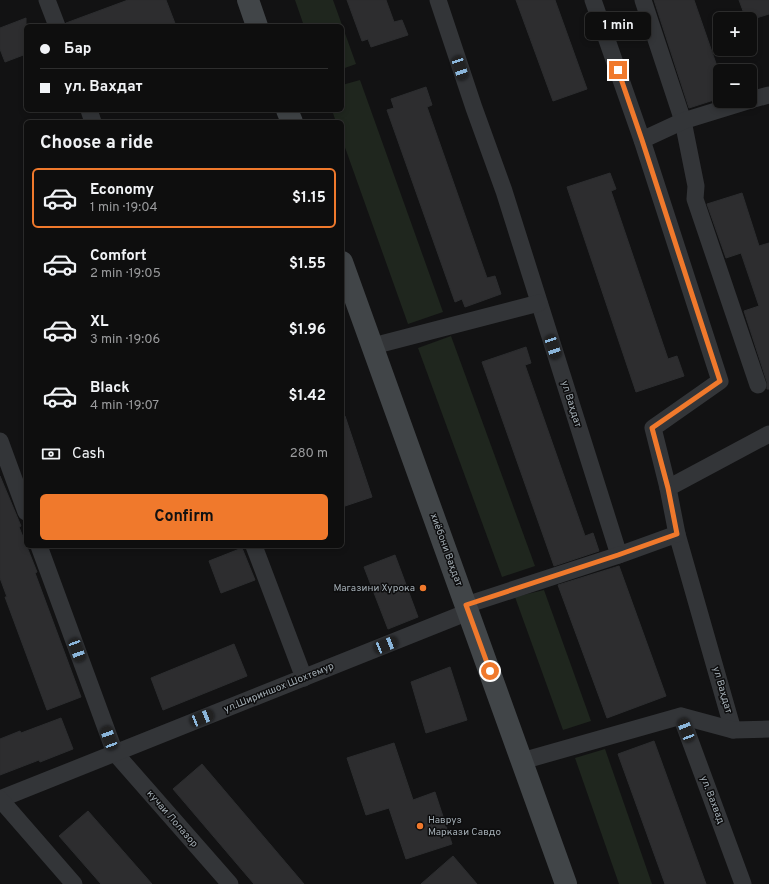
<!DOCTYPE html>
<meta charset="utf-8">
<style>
:root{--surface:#0e0e0e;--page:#171717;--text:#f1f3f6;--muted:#9b9c9e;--line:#2e2e2e;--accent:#f0792c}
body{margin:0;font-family:Overpass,sans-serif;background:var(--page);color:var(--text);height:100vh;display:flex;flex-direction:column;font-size:15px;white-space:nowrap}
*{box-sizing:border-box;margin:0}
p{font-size:13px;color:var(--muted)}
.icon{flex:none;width:22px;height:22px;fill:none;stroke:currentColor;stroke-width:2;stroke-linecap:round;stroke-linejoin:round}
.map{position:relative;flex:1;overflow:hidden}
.drawer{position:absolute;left:24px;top:120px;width:320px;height:428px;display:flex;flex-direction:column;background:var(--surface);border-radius:6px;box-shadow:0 2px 6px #0003,0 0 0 1px var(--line)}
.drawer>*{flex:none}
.banner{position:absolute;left:24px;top:24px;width:320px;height:88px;border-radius:6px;box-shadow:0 2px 6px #0003,0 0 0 1px var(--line);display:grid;align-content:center;height:88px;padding:0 16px;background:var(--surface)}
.buttons{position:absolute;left:713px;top:12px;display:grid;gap:8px}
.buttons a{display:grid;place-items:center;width:44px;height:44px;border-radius:6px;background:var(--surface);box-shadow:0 2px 6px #0003,0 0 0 1px var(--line);font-size:20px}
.end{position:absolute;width:18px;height:18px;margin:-9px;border:5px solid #f0792c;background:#fff;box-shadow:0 0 0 2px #fff}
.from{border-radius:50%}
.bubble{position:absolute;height:28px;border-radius:6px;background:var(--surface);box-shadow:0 2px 6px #0003,0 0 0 1px var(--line);font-size:13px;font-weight:700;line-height:28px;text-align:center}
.car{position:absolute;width:12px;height:24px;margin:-12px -6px;border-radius:5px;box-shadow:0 0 3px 1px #0007;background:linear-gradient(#222 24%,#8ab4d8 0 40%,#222 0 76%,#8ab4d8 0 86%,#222 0)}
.banner b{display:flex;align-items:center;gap:14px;height:38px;font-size:15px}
.banner b+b{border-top:1px solid var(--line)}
.banner i{width:10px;height:10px;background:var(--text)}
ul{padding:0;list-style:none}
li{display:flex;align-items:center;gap:12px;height:60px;margin:0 8px 6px;padding:0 8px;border:2px solid transparent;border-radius:6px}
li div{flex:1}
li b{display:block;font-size:15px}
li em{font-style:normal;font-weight:700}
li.selected{border-color:var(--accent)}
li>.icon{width:36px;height:36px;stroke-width:1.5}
h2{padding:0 16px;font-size:18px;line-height:48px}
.pay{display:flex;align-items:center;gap:10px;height:44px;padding:0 16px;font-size:15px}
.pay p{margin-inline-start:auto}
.primary-button{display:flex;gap:8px;margin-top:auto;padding:8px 16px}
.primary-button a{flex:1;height:46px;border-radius:6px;background:var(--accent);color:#111;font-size:16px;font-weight:700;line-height:46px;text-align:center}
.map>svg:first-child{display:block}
.green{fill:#1f261e}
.building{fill:#2d2d2f;stroke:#2c2d2f}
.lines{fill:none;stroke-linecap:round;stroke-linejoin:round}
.minor{stroke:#333538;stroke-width:17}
.secondary{stroke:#414548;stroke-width:22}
.route{stroke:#f0792c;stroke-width:5}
.poi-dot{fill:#f0792c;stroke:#0d0d0e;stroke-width:1.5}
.labels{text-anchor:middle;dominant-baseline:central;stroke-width:3;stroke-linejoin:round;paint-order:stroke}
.street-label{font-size:10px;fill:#a3adb4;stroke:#0d0d0e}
.poi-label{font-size:10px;fill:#a3adb4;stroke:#0d0d0e;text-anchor:end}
</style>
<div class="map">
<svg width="769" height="884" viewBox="0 0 769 884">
<rect width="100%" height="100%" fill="#121213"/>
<g class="green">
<polygon points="295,0 333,0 356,64 342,69 342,26 304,26"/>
<polygon points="360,80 443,312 408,324 342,139 342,122 336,122 332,110 342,110 342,85"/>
<polygon points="451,336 535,566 502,577 418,348"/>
<polygon points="544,590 591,721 563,730 515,597"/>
<polygon points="605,749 652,884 619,884 575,758"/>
</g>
<g class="building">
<polygon points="128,0 166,0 176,26 67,26 66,23"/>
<polygon points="347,0 386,0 394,22 402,20 408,35 371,47 368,39 362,41"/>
<polygon points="516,0 555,0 587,89 553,101"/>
<polygon points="654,0 694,0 720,75 720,98 689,108"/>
<polygon points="739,0 769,0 769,14 750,20 746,19"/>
<polygon points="26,18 26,54 5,62 0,49 0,28"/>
<polygon points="426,87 432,105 427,107 487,278 495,276 501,294 465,307 462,299 455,302 387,110 394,108 391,99"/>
<polygon points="610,173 616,189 611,191 668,359 677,356 684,376 636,392 567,187"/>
<polygon points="742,193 759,246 769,243 769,389 767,389 767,382 744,311 759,306 741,253 726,258 707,204"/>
<polygon points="526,347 531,363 525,365 585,536 593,533 599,551 554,566 482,362"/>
<polygon points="345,416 372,497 342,507 342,417"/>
<polygon points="0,476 21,526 19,527 37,572 35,573 81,697 47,710 5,597 7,597 0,578"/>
<polygon points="242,548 255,580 221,593 209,561"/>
<polygon points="395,555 418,617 388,629 364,567"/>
<polygon points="619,566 666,696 607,718 558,585"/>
<polygon points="234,644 247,676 163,710 151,678"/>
<polygon points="450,667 467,720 426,733 411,682"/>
<polygon points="61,718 73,749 40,762 39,760 0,775 0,739 20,731 21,733"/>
<polygon points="654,741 706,884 665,884 618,754"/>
<polygon points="394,743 413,800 435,792 452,844 406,859 389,808 366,815 347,758"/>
<polygon points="202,764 304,884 254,884 173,789"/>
<polygon points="88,811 152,884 101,884 59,836"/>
<polygon points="453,856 477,884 421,884"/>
</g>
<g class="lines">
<g class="minor">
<polyline points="47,0 57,26"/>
<polyline points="438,0 474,108 504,191 619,555 677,534 733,730"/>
<polyline points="593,0 642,140 720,381 653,428 668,488 677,534"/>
<polyline points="643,0 683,121 696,186 695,199 758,385"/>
<polyline points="750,100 769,95"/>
<polyline points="89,110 93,122"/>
<polyline points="642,140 683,121 748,101"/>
<polyline points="373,346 539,303"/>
<polyline points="0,441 26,512"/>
<polyline points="668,488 769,434"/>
<polyline points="39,546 115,753 230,884"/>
<polyline points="254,546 304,678"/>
<polyline points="466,605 619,555"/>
<polyline points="681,716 743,884"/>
<polyline points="522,761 681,716 733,730 769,729"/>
<polyline points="0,799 468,612"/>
<polyline points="0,799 74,884"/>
</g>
<g class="secondary">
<polyline points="248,0 257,26"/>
<polyline points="287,110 292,122"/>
<polyline points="342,262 566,884"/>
</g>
</g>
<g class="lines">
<polyline class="route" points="490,671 466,605 618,555 677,534 668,488 652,428 720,381 642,140 618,70"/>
</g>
<g class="poi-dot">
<circle cx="423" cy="588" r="4"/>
<circle cx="420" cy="826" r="4"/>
</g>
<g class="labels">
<g class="street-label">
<text transform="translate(571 404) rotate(73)">ул Ваҳдат</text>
<text transform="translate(446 550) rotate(70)">хиёбони Ваҳдат</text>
<text transform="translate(279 688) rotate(-22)">ул.Шириншох Шохтемур</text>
<text transform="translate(722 690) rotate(74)">ул Ваҳдат</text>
<text transform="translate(712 800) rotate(69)">ул. Вахвад</text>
<text transform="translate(172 819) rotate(49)">кучаи Лолазор</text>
</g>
<g class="poi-label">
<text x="415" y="588">Магазини Хурока</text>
<text x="428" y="820" text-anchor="start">Навруз<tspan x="428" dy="12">Маркази Савдо</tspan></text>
</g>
</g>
</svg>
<div class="buttons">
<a>+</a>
<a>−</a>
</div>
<i class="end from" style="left:490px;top:671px"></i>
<i class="end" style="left:618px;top:70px"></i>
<div class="bubble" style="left:585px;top:12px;width:66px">1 min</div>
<i class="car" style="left:460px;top:68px;rotate:162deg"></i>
<i class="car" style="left:553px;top:347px;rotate:162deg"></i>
<i class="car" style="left:386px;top:645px;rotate:68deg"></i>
<i class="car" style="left:77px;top:650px;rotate:160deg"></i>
<i class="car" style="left:202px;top:718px;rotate:68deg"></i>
<i class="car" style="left:686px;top:730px;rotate:339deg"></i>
<i class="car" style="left:109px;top:738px;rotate:340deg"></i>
<div class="banner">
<b><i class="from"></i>Бар</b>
<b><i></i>ул. Вахдат</b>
</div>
<section class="drawer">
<h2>Choose a ride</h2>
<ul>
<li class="selected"><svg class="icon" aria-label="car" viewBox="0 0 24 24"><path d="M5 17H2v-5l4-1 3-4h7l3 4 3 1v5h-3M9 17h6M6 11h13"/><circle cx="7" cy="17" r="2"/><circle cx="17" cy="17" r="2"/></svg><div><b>Economy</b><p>1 min · 19:04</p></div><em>$1.15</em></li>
<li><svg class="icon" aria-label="car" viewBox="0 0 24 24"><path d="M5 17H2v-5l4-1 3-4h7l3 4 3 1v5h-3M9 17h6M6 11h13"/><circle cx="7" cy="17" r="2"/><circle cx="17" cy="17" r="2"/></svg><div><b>Comfort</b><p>2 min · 19:05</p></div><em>$1.55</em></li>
<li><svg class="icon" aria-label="car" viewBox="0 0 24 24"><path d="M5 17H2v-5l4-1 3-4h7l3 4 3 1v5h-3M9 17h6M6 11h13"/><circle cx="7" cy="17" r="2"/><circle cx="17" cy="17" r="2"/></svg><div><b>XL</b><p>3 min · 19:06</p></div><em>$1.96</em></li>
<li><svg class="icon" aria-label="car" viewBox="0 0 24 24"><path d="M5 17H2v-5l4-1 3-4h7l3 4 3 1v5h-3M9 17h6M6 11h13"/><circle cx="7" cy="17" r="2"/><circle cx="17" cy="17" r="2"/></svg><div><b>Black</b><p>4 min · 19:07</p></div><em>$1.42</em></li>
</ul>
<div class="pay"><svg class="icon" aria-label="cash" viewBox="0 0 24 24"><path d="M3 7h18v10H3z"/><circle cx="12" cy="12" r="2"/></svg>Cash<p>280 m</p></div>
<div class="primary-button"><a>Confirm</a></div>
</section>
</div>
